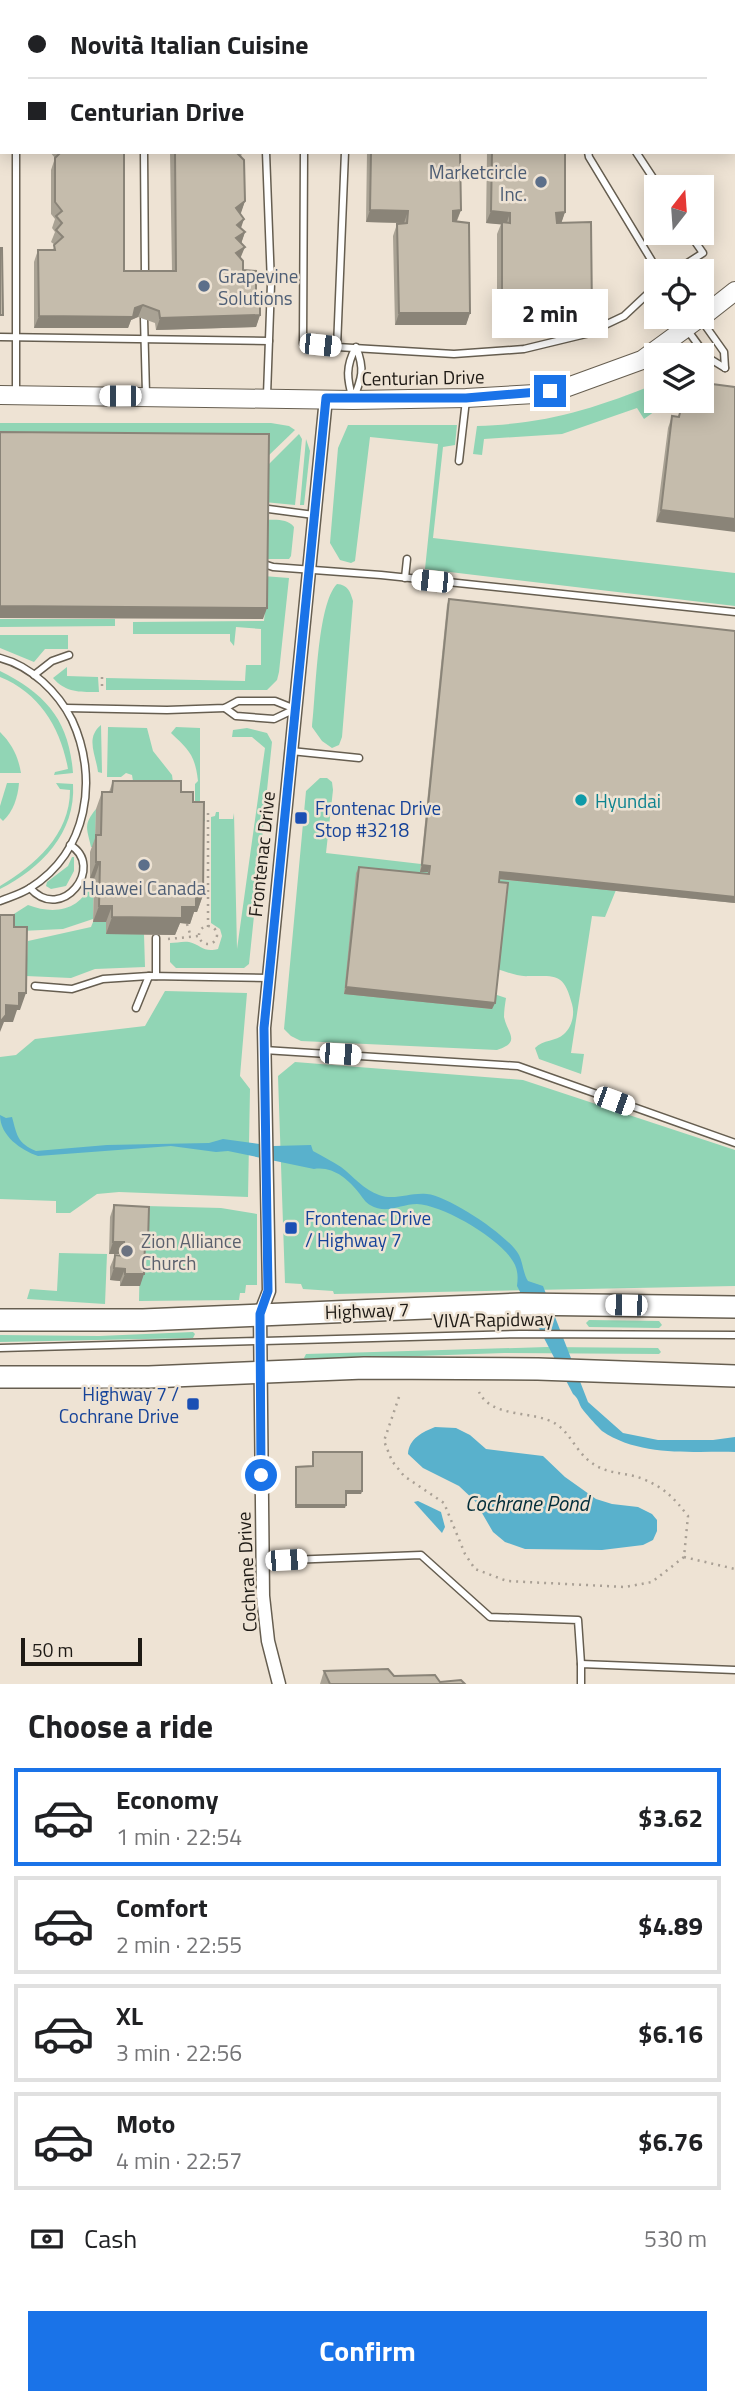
<!DOCTYPE html>
<meta charset="utf-8">
<style>
:root{--surface:#fff;--page:#f2f2f2;--text:#202124;--muted:#757577;--line:#e0e0e0;--accent:#1a73e8}
body{margin:0;font-family:"Titillium Web",sans-serif;background:var(--page);color:var(--text);height:100vh;display:flex;flex-direction:column;font-size:26px;white-space:nowrap}
*{box-sizing:border-box;margin:0}
p{font-size:23px;color:var(--muted)}
.icon{flex:none;width:38px;height:38px;fill:none;stroke:currentColor;stroke-width:2;stroke-linecap:round;stroke-linejoin:round}
.map{position:relative;height:1684px;overflow:hidden}
.details{display:flex;flex-direction:column;background:var(--surface);flex:1}
.details>*{flex:none}
.hud{position:absolute;left:0px;top:0px;width:735px;height:154px;box-shadow:0 4px 18px #0003;display:grid;align-content:center;height:154px;padding:0 28px;background:var(--surface)}
.needle{width:46px;rotate:17deg}
.controls{position:absolute;left:644px;top:175px;display:grid;gap:14px}
.controls a{display:grid;place-items:center;width:70px;height:70px;border-radius:0px;background:var(--surface);box-shadow:0 4px 18px #0003;font-size:35px}
.scale{position:absolute;left:21px;bottom:18px;width:121px;box-sizing:border-box;padding-left:7px;border:4px solid #1e1a15;border-top:0;font-size:19px;line-height:24px;white-space:nowrap;color:#1e1a15;-webkit-text-stroke:5px #eee3d4;paint-order:stroke}
.end{position:absolute;width:32px;height:32px;margin:-16px;border:9px solid #1a73e8;background:#fff;box-shadow:0 0 0 4px #fff}
.from{border-radius:50%}
.bubble{position:absolute;height:49px;border-radius:0px;background:var(--surface);box-shadow:0 4px 18px #0003;font-size:23px;font-weight:700;line-height:49px;text-align:center}
.car{position:absolute;width:21px;height:42px;margin:-21px -10px;border-radius:9px;box-shadow:0 0 5px 2px #0007;background:linear-gradient(#fff 24%,#345 0 40%,#fff 0 76%,#345 0 86%,#fff 0)}
.hud b{display:flex;align-items:center;gap:24px;height:66px;font-size:26px}
.hud b+b{border-top:2px solid var(--line)}
.hud i{width:18px;height:18px;background:var(--text)}
ul{padding:0;list-style:none}
li{display:flex;align-items:center;gap:21px;height:98px;margin:0 14px 10px;padding:0 14px;border:4px solid var(--line);border-radius:0px}
li div{flex:1}
li b{display:block;font-size:26px}
li em{font-style:normal;font-weight:700}
li.selected{border-color:var(--accent)}
li>.icon{width:63px;height:63px;stroke-width:1.5}
h2{padding:0 28px;font-size:32px;line-height:84px}
.pay{display:flex;align-items:center;gap:18px;height:77px;padding:0 28px;font-size:26px}
.pay p{margin-inline-start:auto}
.button{display:flex;gap:14px;margin-top:auto;padding:14px 28px}
.button a{flex:1;height:80px;border-radius:0px;background:var(--accent);color:#fff;font-size:28px;font-weight:700;line-height:80px;text-align:center}
.map>svg:first-child{display:block}
.green{fill:#91d5b5}
.water{fill:#59b1cc}
.lines{fill:none;stroke-linecap:round;stroke-linejoin:round}
.lane-casing{stroke:#665e50;stroke-width:9}
.street-casing{stroke:#665e50;stroke-width:15}
.secondary-casing{stroke:#665e50;stroke-width:20}
.primary-casing{stroke:#665e50;stroke-width:24}
.path{stroke:#a9a095;stroke-width:2.5;stroke-dasharray:2 5;stroke-linecap:butt}
.lane{stroke:#fff;stroke-width:6}
.street{stroke:#fff;stroke-width:12}
.secondary{stroke:#fff;stroke-width:18}
.primary{stroke:#fff;stroke-width:21}
.wall{fill:#a9a294}
.shaded-wall{fill:#8a8478}
.building{fill:#c5bcac;stroke:#8a8478;stroke-width:2}
.route{stroke:#1a73e8;stroke-width:9}
.service-dot{fill:#5c6f8a;stroke:#eee3d4;stroke-width:2.5}
.culture-dot{fill:#0f9aa8;stroke:#eee3d4;stroke-width:2.5}
.transit-dot{fill:#1a4fb4;stroke:#eee3d4;stroke-width:2.5}
.worship-dot{fill:#6b7280;stroke:#eee3d4;stroke-width:2.5}
.labels{text-anchor:middle;dominant-baseline:central;stroke-width:5;stroke-linejoin:round;paint-order:stroke}
.service-label{font-size:19px;fill:#4e5e75;stroke:#eee3d4;text-anchor:end}
.street-label{font-size:19px;fill:#1e1a15;stroke:#eee3d4}
.culture-label{font-size:19px;fill:#0d838f;stroke:#eee3d4;text-anchor:start}
.transit-label{font-size:19px;fill:#164399;stroke:#eee3d4;text-anchor:start}
.worship-label{font-size:19px;fill:#5b616d;stroke:#eee3d4;text-anchor:start}
.water-label{font-size:21px;font-style:italic;fill:#032e3a;stroke:#eee3d4}
</style>
<div class="map">
<svg width="735" height="1684" viewBox="0 0 735 1684">
<rect width="100%" height="100%" fill="#eee3d4"/>
<g class="green">
<path d="M656 384V401H669L644 419 637 408 562 434 484 439 482 455 473 454 477 426C546 424 593 409 656 384Z"/>
<polygon points="0,423 271,423 289,426 295,430 265,459 0,444"/>
<polygon points="348,425 457,425 455,445 443,447 433,538 735,573 735,606 425,569 438,444 370,437 355,561 351,563 340,560 330,543 338,448"/>
<polygon points="299,434 302,439 295,505 264,502 265,468"/>
<polygon points="306,439 310,451 304,505 300,505"/>
<path d="M264 520C274 520 287 518 294 527L291 556 289 559H263Z"/>
<polygon points="263,576 289,578 279,672 277,680 267,690 106,690 106,678 245,681 246,665 261,665 261,629 236,627 234,646 230,641 230,634 133,634 133,622 264,621 266,600"/>
<path d="M337 584C348 585 350 591 353 601L342 737 339 745 332 748 322 741 312 727C316 695 317 604 337 584Z"/>
<polygon points="0,619 115,619 115,626 0,627"/>
<polygon points="0,635 68,635 68,649 45,649 34,662 0,648"/>
<path d="M67 667V676L98 677 99 692C80 692 66 693 53 678Z"/>
<path d="M0 671C46 694 69 720 73 773L54 775 55 772 68 769C61 729 40 693 0 677Z"/>
<path d="M101 725 102 772V773L98 772C96 755 85 738 101 725Z"/>
<polygon points="108,727 147,728 153,751 172,775 175,797 134,787 132,775 126,773 121,777 107,777"/>
<path d="M176 727 200 728V815L204 816 205 821 195 819V784L198 781C195 755 189 750 171 733Z"/>
<path d="M247 728 267 733 272 742 249 964 244 968H176L170 962V943C176 943 183 941 189 942 201 945 204 953 218 949L222 936 220 929 211 923V817L215 816 216 812H219V819H233L234 813 237 949 265 748 252 737H232L233 730Z"/>
<path d="M0 732C12 744 18 756 21 773H0Z"/>
<path d="M320 778H327L332 782 333 790 326 853 421 864 420 872H428L427 881 344 993 492 1009 494 994 506 998C505 1004 504 1011 504 1017 507 1033 522 1042 497 1050L301 1041 291 1036 284 1029 306 791Z"/>
<path d="M7 783H19C18 797 13 812 3 821L0 818V806Z"/>
<path d="M56 783 73 784C76 833 41 868 0 889V886C35 865 70 835 70 790L60 789Z"/>
<path d="M96 809 95 847H91C87 828 83 825 96 809Z"/>
<polygon points="72,857 74,857 74,871 66,886 51,889 46,886 47,882 68,866"/>
<path d="M498 879 616 890 605 917 592 916 571 1053 584 1054 581 1074 539 1059 535 1048C543 1039 556 1042 564 1034 572 1027 575 1014 572 1004 564 973 556 976 529 976 518 977 507 972 497 969Z"/>
<path d="M91 881H94L93 919 63 929 0 932 6 919 28 905C54 915 82 911 91 881Z"/>
<polygon points="93,922 106,922 106,934 144,934 145,967 95,969 71,978 26,976 28,941 91,927"/>
<polygon points="165,991 247,993 240,1076 250,1089 248,1197 119,1192 97,1194 70,1213 56,1213 56,1201 0,1199 0,1057 16,1055 35,1039 145,1026"/>
<polygon points="295,1062 523,1080 735,1150 735,1286 334,1294 333,1291 303,1289 301,1284 285,1283 278,1076"/>
<polygon points="146,1206 221,1208 257,1214 257,1285 246,1285 245,1293 240,1293 239,1300 139,1301 140,1254"/>
<polygon points="59,1253 107,1254 105,1304 27,1299 30,1289 57,1291"/>
<polygon points="589,1320 659,1321 662,1325 659,1328 589,1327 586,1323"/>
<polygon points="193,1332 195,1334 193,1338 0,1342 0,1335 99,1336"/>
<polygon points="547,1347 658,1348 661,1352 659,1354 504,1353 306,1360 304,1358 306,1354"/>
</g>
<g class="water">
<path d="M0 1115 6 1118 12 1117C17 1135 17 1143 36 1151L107 1145 209 1143 223 1139 274 1146 311 1145 313 1151C322 1156 332 1161 341 1167 354 1177 363 1189 379 1195 395 1201 410 1192 427 1194 449 1196 509 1236 519 1255 523 1263 523 1273 528 1281L543 1286 588 1402 623 1433 658 1440H713L735 1437V1452C692 1451 640 1457 602 1431 599 1428 583 1411 581 1407 578 1401 578 1398 573 1394L517 1286C518 1278 518 1272 515 1265 504 1240 443 1205 417 1204 400 1204 387 1215 370 1205 366 1203 362 1197 359 1193 348 1179 333 1166 314 1169L228 1151 216 1152 171 1146 38 1156C21 1150 0 1136 0 1115Z"/>
<path d="M435 1427 456 1428 470 1435 486 1449 543 1456 565 1477 596 1499 612 1504 638 1507 652 1514 657 1520V1531L653 1540 643 1545 602 1550 525 1549 505 1542 493 1532 475 1501 459 1486 423 1468 408 1454C409 1438 423 1432 435 1427Z"/>
<polygon points="418,1501 441,1512 445,1527 442,1533 414,1502"/>
</g>
<g class="lines">
<defs>
<g id="lane">
<polyline points="0,95 2,95"/>
<polyline points="16,152 16,393"/>
<polyline points="144,152 145,276"/>
<polyline points="266,152 271,284 267,395"/>
<polyline points="304,152 303,343 337,347 345,152"/>
<polyline points="588,152 589,157 658,271"/>
<polyline points="636,152 659,187"/>
<polyline points="675,271 703,253 689,233"/>
<polyline points="678,317 707,357 725,368"/>
<polyline points="144,318 146,394"/>
<polyline points="702,321 724,352 725,368"/>
<polyline points="0,337 269,341"/>
<polyline points="337,347 454,354 524,349 586,334 624,316 656,286"/>
<path d="M356 347C365 369 362 378 353 400 347 379 345 367 356 347Z"/>
<polyline points="459,461 466,400"/>
<polyline points="261,508 314,515"/>
<polyline points="261,563 273,567 381,575 735,612"/>
<polyline points="405,578 407,559"/>
<path d="M0 658C31 666 58 692 72 720 99 778 88 852 30 888 21 894 10 897 0 901"/>
<polyline points="34,675 52,661 69,655"/>
<polyline points="66,708 167,710 225,708 238,701 275,701 295,709"/>
<polyline points="225,708 236,716 274,719 295,709"/>
<polyline points="291,751 359,758"/>
<path d="M30 888C62 924 106 866 70 845"/>
<polyline points="156,938 156,976"/>
<polyline points="35,986 72,989 103,979 149,976 269,978"/>
<polyline points="136,1008 149,976"/>
<polyline points="264,1050 518,1066 735,1143"/>
<polyline points="0,1348 520,1334 735,1335"/>
<polyline points="262,1561 421,1555 490,1617 578,1620 581,1664"/>
<polyline points="581,1684 581,1664 735,1670"/>
</g>
<polyline id="street" points="279,1684 268,1641 263,1596 260,1314 269,1291 264,1028 326,398"/>
<g id="secondary">
<polyline points="702,317 735,291"/>
<polyline points="0,395 353,400 466,398 535,394 565,388 642,360 701,317"/>
</g>
<g id="primary">
<polyline points="0,1320 143,1320 521,1304 735,1307"/>
<polyline points="0,1377 149,1377 364,1368 538,1369 735,1376"/>
</g>
</defs>
<use href="#lane" class="lane-casing"/>
<use href="#street" class="street-casing"/>
<use href="#secondary" class="secondary-casing"/>
<use href="#primary" class="primary-casing"/>
<g class="path">
<polyline points="102,677 102,686"/>
<polyline points="208,813 208,927"/>
<polyline points="187,924 191,937"/>
<circle cx="208" cy="935" r="9"/>
<polyline points="168,939 199,936"/>
<path d="M399 1397 384 1441 392 1461 404 1476 444 1503 465 1554 475 1569 507 1581 625 1587 652 1582 684 1557 688 1516C674 1498 665 1488 643 1479 624 1471 607 1476 588 1460 576 1450 569 1432 556 1424 535 1410 492 1419 479 1392"/>
<polyline points="684,1557 735,1569"/>
</g>
<use href="#lane" class="lane"/>
<use href="#street" class="street"/>
<use href="#secondary" class="secondary"/>
<use href="#primary" class="primary"/>
</g>
<g class="wall">
<rect x="441" y="0" width="105" height="2"/>
<polygon points="50,152 124,152 124,271 172,271 170,152 242,152 241,157 245,201 240,214 241,228 245,232 241,243 240,258 243,270 256,298 260,315 256,327 156,330 155,323 138,317 131,320 128,328 34,328 34,262 38,250 53,250 55,245 51,242 55,232 52,228 55,219 51,214 51,170 55,158"/>
<polygon points="367,152 460,152 461,210 457,221 470,313 466,325 395,325 393,236 397,224 404,223 366,222"/>
<polygon points="487,152 565,152 565,212 561,223 588,325 497,323 497,234 501,224 486,223"/>
<polygon points="712,384 735,387 656,522 668,428 672,416 678,417 681,408 709,392"/>
<polygon points="449,599 735,631 735,903 499,879 495,1003 492,1009 344,994 356,873 359,867 427,874 428,872 420,872 447,605"/>
<polygon points="113,781 181,792 193,802 203,895 197,912 194,912 190,924 180,923 175,935 106,934 106,922 93,922 94,879 90,878 90,852 95,838 96,809 102,792 109,792"/>
<polygon points="114,1205 148,1242 144,1253 140,1286 120,1286 120,1281 110,1280 110,1267 115,1255 119,1256 119,1254 109,1254 110,1217"/>
<polygon points="313,1452 362,1491 361,1494 346,1494 345,1508 295,1508 295,1470 296,1467 312,1466 312,1455"/>
<polygon points="324,1671 394,1676 465,1684 320,1684"/>
</g>
<g class="shaded-wall">
<polygon points="216,0 248,0 247,2 215,2"/>
<polygon points="346,0 380,0 379,2 345,2"/>
<polygon points="245,201 241,213 231,220 236,208"/>
<polygon points="370,210 408,211 404,223 366,222"/>
<polygon points="461,210 456,222 449,223 453,211"/>
<polygon points="491,211 510,213 506,225 486,223"/>
<polygon points="565,212 561,224 552,225 556,213"/>
<polygon points="244,219 240,231 237,225"/>
<polygon points="245,232 241,244 236,238"/>
<polygon points="245,247 240,259 236,253"/>
<polygon points="143,305 138,317 131,320 128,328 34,328 39,316 135,308"/>
<polygon points="502,311 592,313 588,325 497,323"/>
<polygon points="399,313 470,313 466,325 395,325"/>
<polygon points="260,315 256,327 156,330 160,318"/>
<polygon points="661,510 735,519 735,532 656,522"/>
<polygon points="0,606 267,608 263,619 0,618"/>
<polygon points="96,862 100,862 94,879 90,878"/>
<polygon points="422,865 430,866 428,872 420,872"/>
<polygon points="500,872 735,897 735,903 498,879"/>
<polygon points="196,895 203,895 197,912 194,912 190,924 180,923 175,935 106,934 112,917 182,907"/>
<polygon points="99,906 112,906 106,922 93,922"/>
<polygon points="346,987 495,1003 492,1009 344,994"/>
<polygon points="19,993 26,993 20,1010 17,1010 13,1022 4,1022 0,1032 0,1022 6,1005"/>
<polygon points="113,1242 124,1242 119,1254 109,1254"/>
<polygon points="114,1268 125,1269 120,1281 110,1280"/>
<polygon points="125,1274 144,1274 140,1286 120,1286"/>
<polygon points="346,1491 362,1491 361,1494 345,1494"/>
<polygon points="296,1505 346,1505 345,1508 295,1508"/>
</g>
<g class="building">
<polygon points="0,0 127,0 126,2 98,2 97,0 95,2 2,2 2,11 0,12"/>
<polygon points="251,0 347,0 348,2 251,2"/>
<polygon points="447,0 500,0 498,2 449,2"/>
<polygon points="517,0 546,0 546,2 519,2"/>
<polygon points="696,0 735,0 735,115 733,117 733,2 693,2"/>
<polygon points="61,152 124,152 124,271 176,271 175,152 236,152 244,160 245,201 236,208 244,219 237,225 245,232 236,238 245,247 236,253 243,261 243,270 256,271 256,298 260,298 260,315 160,318 159,311 143,305 135,308 133,317 39,316 38,250 55,250 54,245 63,237 56,230 62,223 56,216 62,211 55,202 55,158"/>
<polygon points="371,152 460,152 461,210 453,211 453,221 469,223 470,313 399,313 397,224 407,223 408,211 370,210"/>
<polygon points="492,152 565,152 565,212 556,213 557,223 591,222 592,313 502,311 502,222 510,223 510,213 491,211"/>
<polygon points="0,248 2,248 3,315 0,315"/>
<polygon points="712,384 735,387 735,519 661,510 672,416 679,417 681,408 690,401 702,401 702,391 711,392"/>
<polygon points="0,432 269,434 267,608 0,606"/>
<polygon points="449,599 735,631 735,897 500,872 499,882 508,883 495,1003 346,987 359,867 429,874 430,866 422,865"/>
<polygon points="113,781 181,781 181,792 193,792 193,802 204,802 203,895 196,895 196,907 182,907 182,918 112,917 112,906 99,906 100,862 96,862 96,835 101,835 102,792 112,792"/>
<polygon points="0,915 14,915 14,927 27,927 26,993 19,993 19,1006 6,1005 6,1015 0,1022"/>
<polygon points="114,1205 149,1207 148,1242 145,1242 144,1274 125,1274 125,1269 114,1268 115,1255 123,1256 124,1242 113,1242"/>
<polygon points="313,1452 362,1452 362,1491 346,1491 346,1505 296,1505 296,1467 313,1466"/>
<polygon points="388,1669 394,1676 435,1675 440,1682 461,1680 465,1684 330,1684 324,1671"/>
</g>
<g class="lines">
<polyline class="route" points="261,1475 260,1314 268,1291 264,1028 326,398 466,398 550,391"/>
</g>
<g class="service-dot">
<circle cx="541" cy="182" r="7"/>
<circle cx="204" cy="286" r="7"/>
<circle cx="144" cy="865" r="7"/>
</g>
<circle class="culture-dot" cx="581" cy="800" r="7"/>
<g class="transit-dot">
<rect x="294" y="811" width="14" height="14" rx="3.5"/>
<rect x="284" y="1221" width="14" height="14" rx="3.5"/>
<rect x="186" y="1397" width="14" height="14" rx="3.5"/>
</g>
<circle class="worship-dot" cx="127" cy="1251" r="7"/>
<g class="labels">
<g class="service-label">
<text x="527" y="171">Marketcircle<tspan x="527" dy="22">Inc.</tspan></text>
<text x="218" y="275" text-anchor="start">Grapevine<tspan x="218" dy="22">Solutions</tspan></text>
<text x="144" y="887" text-anchor="middle">Huawei Canada</text>
</g>
<g class="street-label">
<text transform="translate(423 377) rotate(-1)">Centurian Drive</text>
<text transform="translate(261 854) rotate(-84)">Frontenac Drive</text>
<text transform="translate(367 1310) rotate(-2)">Highway 7</text>
<text transform="translate(493 1319) rotate(-1)">VIVA Rapidway</text>
<text transform="translate(246 1572) rotate(-93)">Cochrane Drive</text>
</g>
<g class="culture-label">
<text x="595" y="800">Hyundai</text>
</g>
<g class="transit-label">
<text x="315" y="807">Frontenac Drive<tspan x="315" dy="22">Stop #3218</tspan></text>
<text x="305" y="1217">Frontenac Drive<tspan x="305" dy="22">/ Highway 7</tspan></text>
<text x="179" y="1393" text-anchor="end">Highway 7 /<tspan x="179" dy="22">Cochrane Drive</tspan></text>
</g>
<g class="worship-label">
<text x="141" y="1240">Zion Alliance<tspan x="141" dy="22">Church</tspan></text>
</g>
<g class="water-label">
<text x="527" y="1503">Cochrane Pond</text>
</g>
</g>
</svg>
<div class="controls">
<a><svg class="needle" viewBox="-14 -14 28 28"><path d="M0-13l5 13h-10z" fill="#e53935"/><path d="M0 13l5-13h-10z" fill="#757577"/></svg></a>
<a><svg class="icon" aria-label="locate" viewBox="0 0 24 24"><circle cx="12" cy="12" r="6"/><path d="M12 2v4M12 18v4M2 12h4M18 12h4"/></svg></a>
<a><svg class="icon" aria-label="layers" viewBox="0 0 24 24"><path d="M12 4l9 5-9 5-9-5zM3 14l9 5 9-5"/></svg></a>
</div>
<div class="scale">50 m</div>
<i class="end from" style="left:261px;top:1475px"></i>
<i class="end" style="left:550px;top:391px"></i>
<div class="bubble" style="left:492px;top:289px;width:116px">2 min</div>
<i class="car" style="left:320px;top:345px;rotate:96deg"></i>
<i class="car" style="left:120px;top:396px;rotate:270deg"></i>
<i class="car" style="left:432px;top:581px;rotate:276deg"></i>
<i class="car" style="left:340px;top:1054px;rotate:94deg"></i>
<i class="car" style="left:614px;top:1101px;rotate:110deg"></i>
<i class="car" style="left:626px;top:1305px;rotate:271deg"></i>
<i class="car" style="left:286px;top:1560px;rotate:87deg"></i>
<div class="hud">
<b><i class="from"></i>Novità Italian Cuisine</b>
<b><i></i>Centurian Drive</b>
</div>
</div>
<section class="details">
<h2>Choose a ride</h2>
<ul>
<li class="selected"><svg class="icon" aria-label="car" viewBox="0 0 24 24"><path d="M5 17H2v-5l4-1 3-4h7l3 4 3 1v5h-3M9 17h6M6 11h13"/><circle cx="7" cy="17" r="2"/><circle cx="17" cy="17" r="2"/></svg><div><b>Economy</b><p>1 min · 22:54</p></div><em>$3.62</em></li>
<li><svg class="icon" aria-label="car" viewBox="0 0 24 24"><path d="M5 17H2v-5l4-1 3-4h7l3 4 3 1v5h-3M9 17h6M6 11h13"/><circle cx="7" cy="17" r="2"/><circle cx="17" cy="17" r="2"/></svg><div><b>Comfort</b><p>2 min · 22:55</p></div><em>$4.89</em></li>
<li><svg class="icon" aria-label="car" viewBox="0 0 24 24"><path d="M5 17H2v-5l4-1 3-4h7l3 4 3 1v5h-3M9 17h6M6 11h13"/><circle cx="7" cy="17" r="2"/><circle cx="17" cy="17" r="2"/></svg><div><b>XL</b><p>3 min · 22:56</p></div><em>$6.16</em></li>
<li><svg class="icon" aria-label="car" viewBox="0 0 24 24"><path d="M5 17H2v-5l4-1 3-4h7l3 4 3 1v5h-3M9 17h6M6 11h13"/><circle cx="7" cy="17" r="2"/><circle cx="17" cy="17" r="2"/></svg><div><b>Moto</b><p>4 min · 22:57</p></div><em>$6.76</em></li>
</ul>
<div class="pay"><svg class="icon" aria-label="cash" viewBox="0 0 24 24"><path d="M3 7h18v10H3z"/><circle cx="12" cy="12" r="2"/></svg>Cash<p>530 m</p></div>
<div class="button"><a>Confirm</a></div>
</section>
